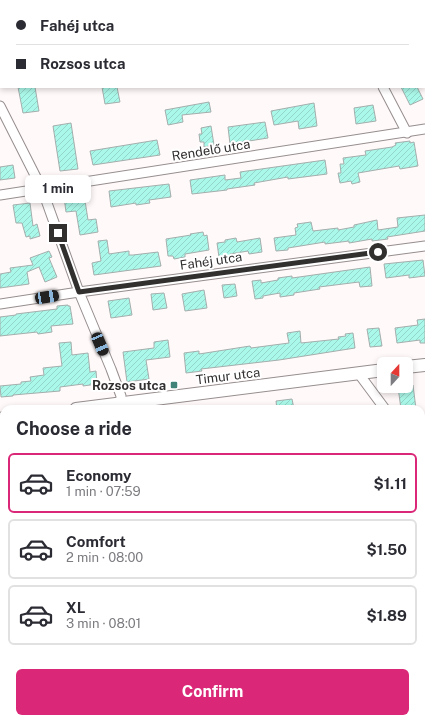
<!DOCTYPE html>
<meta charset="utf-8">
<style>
:root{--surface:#fff;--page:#f7f7f7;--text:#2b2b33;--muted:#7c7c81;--line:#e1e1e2;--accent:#db2777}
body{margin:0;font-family:"Public Sans",sans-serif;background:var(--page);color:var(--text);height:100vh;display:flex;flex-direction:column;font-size:15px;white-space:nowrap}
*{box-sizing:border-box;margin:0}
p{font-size:13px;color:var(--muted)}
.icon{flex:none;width:22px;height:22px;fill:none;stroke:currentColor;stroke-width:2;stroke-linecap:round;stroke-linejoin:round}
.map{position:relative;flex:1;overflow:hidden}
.side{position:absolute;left:0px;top:405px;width:425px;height:318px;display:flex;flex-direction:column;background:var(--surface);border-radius:12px 12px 0 0;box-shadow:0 2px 6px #0003}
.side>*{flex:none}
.banner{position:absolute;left:0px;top:0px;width:425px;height:88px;box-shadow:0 2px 6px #0003;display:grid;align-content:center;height:88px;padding:0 16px;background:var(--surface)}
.needle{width:26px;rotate:21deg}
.buttons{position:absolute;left:377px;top:357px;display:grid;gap:8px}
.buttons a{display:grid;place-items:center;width:36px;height:36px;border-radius:6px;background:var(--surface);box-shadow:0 2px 6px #0003;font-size:20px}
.end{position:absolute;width:18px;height:18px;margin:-9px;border:5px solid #322f2f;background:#fff;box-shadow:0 0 0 2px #fff}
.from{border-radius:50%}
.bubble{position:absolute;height:28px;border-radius:6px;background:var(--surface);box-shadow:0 2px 6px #0003;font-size:13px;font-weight:700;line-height:28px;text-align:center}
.car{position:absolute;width:12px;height:24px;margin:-12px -6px;border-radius:5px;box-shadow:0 0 3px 1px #0007;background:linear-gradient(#222 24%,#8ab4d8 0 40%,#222 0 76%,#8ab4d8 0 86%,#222 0)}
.banner b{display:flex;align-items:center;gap:14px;height:38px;font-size:15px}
.banner b+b{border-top:1px solid var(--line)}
.banner i{width:10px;height:10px;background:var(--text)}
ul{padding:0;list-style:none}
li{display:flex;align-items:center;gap:12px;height:60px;margin:0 8px 6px;padding:0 8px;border:2px solid var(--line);border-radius:6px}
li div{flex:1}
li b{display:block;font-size:15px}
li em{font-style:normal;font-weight:700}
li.current{border-color:var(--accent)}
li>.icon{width:36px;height:36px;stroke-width:1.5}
h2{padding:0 16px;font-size:18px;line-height:48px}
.primary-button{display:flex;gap:8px;margin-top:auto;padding:8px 16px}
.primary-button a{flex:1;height:46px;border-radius:6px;background:var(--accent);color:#fff;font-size:16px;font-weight:700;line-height:46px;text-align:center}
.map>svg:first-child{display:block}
.green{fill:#fde2e2}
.building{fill:url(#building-hatch);stroke:#a4aeac}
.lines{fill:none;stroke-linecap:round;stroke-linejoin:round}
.minor-casing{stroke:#978e8e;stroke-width:11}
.tertiary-casing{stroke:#978e8e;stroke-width:14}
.minor{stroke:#fff;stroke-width:9}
.tertiary{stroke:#fff;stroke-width:12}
.route{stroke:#322f2f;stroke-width:5}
.poi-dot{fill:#408479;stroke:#fff;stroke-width:1.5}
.labels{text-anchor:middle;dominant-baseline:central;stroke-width:4;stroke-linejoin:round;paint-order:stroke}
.street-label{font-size:13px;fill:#322f2f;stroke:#fff}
.poi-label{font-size:13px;font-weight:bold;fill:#322f2f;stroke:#fff;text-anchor:end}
</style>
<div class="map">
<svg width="425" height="723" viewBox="0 0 425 723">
<defs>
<pattern id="building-hatch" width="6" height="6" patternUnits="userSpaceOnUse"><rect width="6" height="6" fill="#aaf8e9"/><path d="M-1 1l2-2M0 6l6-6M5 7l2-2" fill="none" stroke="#93d5c8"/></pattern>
</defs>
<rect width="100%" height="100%" fill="#fff9f9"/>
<polygon class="green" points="161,719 246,719 247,723 162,723"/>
<g class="building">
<polygon points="18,87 35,87 39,111 23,113"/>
<polygon points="102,87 117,87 120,102 105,104"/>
<polygon points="401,87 417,87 423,99 410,105"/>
<polygon points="209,102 211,112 182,115 183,122 168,125 165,110"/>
<polygon points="314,103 317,126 299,129 298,121 274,125 271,111"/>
<polygon points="373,105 376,121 356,124 354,108"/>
<polygon points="265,122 268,138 230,144 228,127"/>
<polygon points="71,123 78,169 60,171 53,126"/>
<polygon points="211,126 214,145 204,147 204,142 200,142 199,134 202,134 201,128"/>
<polygon points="157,140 160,155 93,165 90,151"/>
<polygon points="410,141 410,143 414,142 418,166 400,169 399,166 358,173 360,182 352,184 351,181 340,183 338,173 341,173 340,164 344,164 343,158 366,155 365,151 392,147 396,145 395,143"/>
<polygon points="325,160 327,174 288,179 288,177 254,183 255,185 227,189 227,190 192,194 190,180 225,175 225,180 241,178 240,172"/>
<polygon points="13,165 15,178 0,180 0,167"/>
<polygon points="169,184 171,197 149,200 150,203 136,205 136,203 111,207 109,191"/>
<polygon points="84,194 88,220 96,219 98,232 80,235 76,211 66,212 64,197"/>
<polygon points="30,203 33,226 37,224 40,236 30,239 30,236 26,237 22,223 16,223 13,205"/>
<polygon points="425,215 425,231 387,237 388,239 372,241 372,239 349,243 349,241 325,244 325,242 288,248 288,250 276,251 274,238 296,235 295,228 298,227 297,224 311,222 313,231 338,228 338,230 354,227 354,225 377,220 378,230 398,227 397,218"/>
<polygon points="203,232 204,236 207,235 209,250 185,254 185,257 174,259 173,256 168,256 166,239 191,235 190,234"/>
<polygon points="236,238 237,242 260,238 262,252 249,254 248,251 230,254 230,256 219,257 217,243 225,242 225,240"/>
<polygon points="107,240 109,254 129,251 129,255 133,255 158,252 161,266 94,275 92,263 101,261 98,241"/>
<polygon points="49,251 52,257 49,258 57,277 45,282 39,267 27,272 29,284 0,288 0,274 11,272 10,268 33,265 30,258"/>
<polygon points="423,260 425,276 409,278 409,275 386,278 384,264"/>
<polygon points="370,267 372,286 360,287 359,282 319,287 320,289 294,293 294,295 280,297 280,293 263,296 263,298 255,299 252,281 261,280 261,283 278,280 278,278 292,276 292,278"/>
<polygon points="235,284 237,296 224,298 222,285"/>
<polygon points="204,290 207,308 185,311 182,294"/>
<polygon points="164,293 167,308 153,310 151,294"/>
<polygon points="129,298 132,315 111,318 108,301"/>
<polygon points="68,305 68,306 70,306 73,324 51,326 52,332 38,334 37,332 0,336 0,317 16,315 16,314 57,309 57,306"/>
<polygon points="425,319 425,343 420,343 420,340 397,343 395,328 418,325 417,320"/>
<polygon points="379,328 382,346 370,347 367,329"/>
<polygon points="300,331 301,343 339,339 338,337 346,336 345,334 353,333 355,348 279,360 201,369 202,371 186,373 184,353 199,351 199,354 250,346 251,348 289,343 287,333"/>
<polygon points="168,340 170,357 146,360 149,379 127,382 123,352 154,348 154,342"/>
<polygon points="71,342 72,355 88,353 90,372 96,371 97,384 83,386 83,384 60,387 60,391 13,395 13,396 1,397 0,386 21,384 21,382 31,381 30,377 44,375 43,368 62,366 59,343"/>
<polygon points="413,385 416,409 401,409 398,387"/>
<polygon points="292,399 294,409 277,409 276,401"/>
</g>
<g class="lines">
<defs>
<g id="minor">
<polyline points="339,0 339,1"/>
<polyline points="0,65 1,65"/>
<polyline points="383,87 407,133"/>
<polyline points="0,106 42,189 79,292 111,369 121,396 120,409"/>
<polyline points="0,195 425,129"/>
<polyline points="0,304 79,292 425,246"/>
<polyline points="359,374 385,409"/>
<polyline points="421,459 425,464"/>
<polyline points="421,543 425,543"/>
<polyline points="0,598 4,598"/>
<polyline points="161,719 162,723"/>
<polyline points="393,723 425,719"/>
</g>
<g id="tertiary">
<polyline points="406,367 425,365"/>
<polyline points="76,409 384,370"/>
<polyline points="0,419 4,418"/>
</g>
</defs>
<use href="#minor" class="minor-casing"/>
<use href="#tertiary" class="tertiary-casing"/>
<use href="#minor" class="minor"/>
<use href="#tertiary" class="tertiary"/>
</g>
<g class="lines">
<polyline class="route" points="58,233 79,292 378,252"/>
</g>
<rect class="poi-dot" x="170" y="381" width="8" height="8" rx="2"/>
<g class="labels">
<g class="street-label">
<text transform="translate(211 150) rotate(-9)">Rendelő utca</text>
<text transform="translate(211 261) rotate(-8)">Fahéj utca</text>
<text transform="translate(228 376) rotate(-7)">Timur utca</text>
</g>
<g class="poi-label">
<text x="166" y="385">Rozsos utca</text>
</g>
</g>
</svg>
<div class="buttons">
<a><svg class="needle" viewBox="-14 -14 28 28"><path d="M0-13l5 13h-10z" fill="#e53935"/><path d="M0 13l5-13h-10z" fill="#7c7c81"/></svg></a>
</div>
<i class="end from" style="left:378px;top:252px"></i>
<i class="end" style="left:58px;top:233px"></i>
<div class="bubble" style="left:25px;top:175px;width:66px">1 min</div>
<i class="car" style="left:47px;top:297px;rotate:81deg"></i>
<i class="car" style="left:100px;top:344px;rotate:157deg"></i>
<div class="banner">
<b><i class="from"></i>Fahéj utca</b>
<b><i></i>Rozsos utca</b>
</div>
<section class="side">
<h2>Choose a ride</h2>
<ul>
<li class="current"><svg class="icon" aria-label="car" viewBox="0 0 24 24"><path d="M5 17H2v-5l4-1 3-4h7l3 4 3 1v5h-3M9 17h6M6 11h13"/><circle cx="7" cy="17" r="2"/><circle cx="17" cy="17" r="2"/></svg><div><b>Economy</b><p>1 min · 07:59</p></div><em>$1.11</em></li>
<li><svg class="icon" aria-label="car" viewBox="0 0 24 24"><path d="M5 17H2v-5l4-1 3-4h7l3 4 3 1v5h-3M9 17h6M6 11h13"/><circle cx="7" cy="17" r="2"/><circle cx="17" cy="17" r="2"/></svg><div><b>Comfort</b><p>2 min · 08:00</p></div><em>$1.50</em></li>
<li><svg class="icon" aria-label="car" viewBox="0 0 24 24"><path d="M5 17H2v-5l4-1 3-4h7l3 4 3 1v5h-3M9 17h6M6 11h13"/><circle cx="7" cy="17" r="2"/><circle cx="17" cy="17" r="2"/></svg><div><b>XL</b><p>3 min · 08:01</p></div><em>$1.89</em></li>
</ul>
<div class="primary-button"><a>Confirm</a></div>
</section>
</div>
